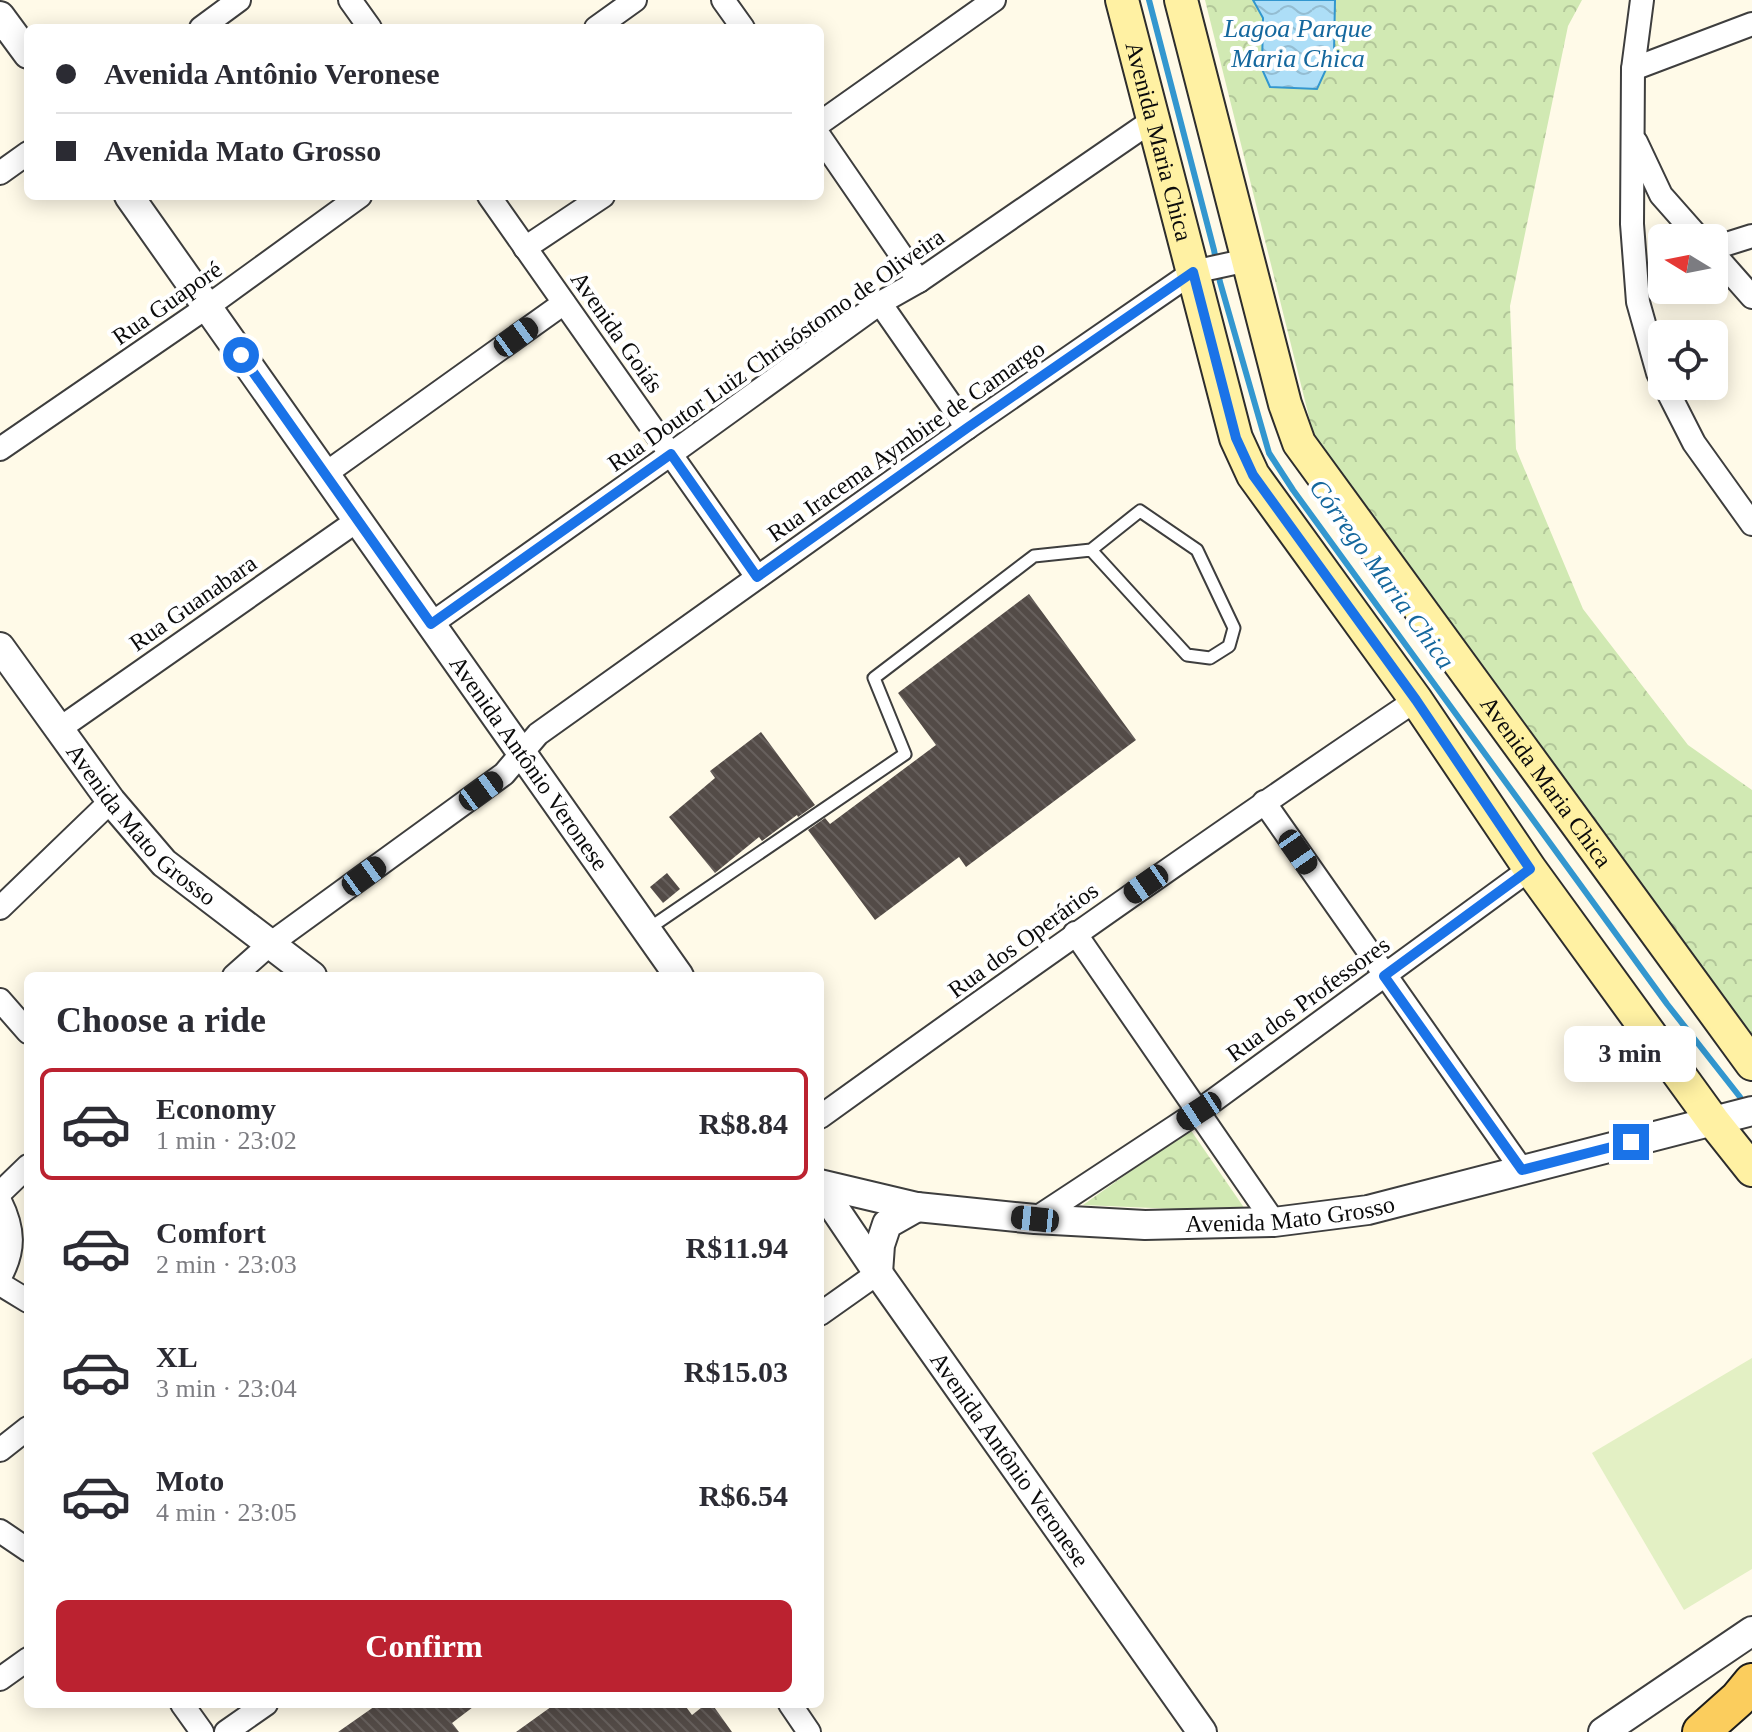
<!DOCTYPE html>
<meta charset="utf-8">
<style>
:root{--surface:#fff;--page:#f2f2f3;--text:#2b2b33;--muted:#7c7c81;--line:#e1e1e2;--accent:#bb2230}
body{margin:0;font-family:Georgia,serif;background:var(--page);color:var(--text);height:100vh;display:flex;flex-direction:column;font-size:30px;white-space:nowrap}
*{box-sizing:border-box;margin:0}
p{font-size:26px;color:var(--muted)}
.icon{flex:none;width:44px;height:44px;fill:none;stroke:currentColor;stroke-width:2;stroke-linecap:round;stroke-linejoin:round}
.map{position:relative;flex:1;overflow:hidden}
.drawer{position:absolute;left:24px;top:972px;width:800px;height:736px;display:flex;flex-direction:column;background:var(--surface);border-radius:12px;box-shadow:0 4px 20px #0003}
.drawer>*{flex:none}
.guide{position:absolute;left:24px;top:24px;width:800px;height:176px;border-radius:12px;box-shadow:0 4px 20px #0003;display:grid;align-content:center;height:176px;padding:0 32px;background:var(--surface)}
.needle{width:52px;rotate:280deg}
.controls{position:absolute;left:1648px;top:224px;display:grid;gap:16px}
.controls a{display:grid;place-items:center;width:80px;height:80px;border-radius:12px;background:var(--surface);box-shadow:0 4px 20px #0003;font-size:40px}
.end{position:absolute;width:36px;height:36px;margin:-18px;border:10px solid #1a73e8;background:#fff;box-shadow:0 0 0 4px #fff}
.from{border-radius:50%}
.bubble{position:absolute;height:56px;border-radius:12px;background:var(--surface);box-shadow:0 4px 20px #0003;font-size:26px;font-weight:700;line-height:56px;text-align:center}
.car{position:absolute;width:24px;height:48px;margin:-24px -12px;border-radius:10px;box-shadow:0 0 6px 2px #0007;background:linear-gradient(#222 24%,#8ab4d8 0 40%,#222 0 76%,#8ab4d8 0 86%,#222 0)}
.guide b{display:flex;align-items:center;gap:28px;height:76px;font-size:30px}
.guide b+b{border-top:2px solid var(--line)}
.guide i{width:20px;height:20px;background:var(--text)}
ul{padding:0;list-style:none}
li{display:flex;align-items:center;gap:24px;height:112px;margin:0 16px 12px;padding:0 16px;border:4px solid transparent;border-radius:12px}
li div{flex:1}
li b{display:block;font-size:30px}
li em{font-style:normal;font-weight:700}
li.current{border-color:var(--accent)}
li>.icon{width:72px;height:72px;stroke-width:1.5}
h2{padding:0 32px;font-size:36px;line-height:96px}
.button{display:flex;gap:16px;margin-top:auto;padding:16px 32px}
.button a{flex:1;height:92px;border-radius:12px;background:var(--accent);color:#fff;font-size:32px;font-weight:700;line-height:92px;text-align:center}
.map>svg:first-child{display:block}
.park{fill:url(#park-crowns)}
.pitch{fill:#e3f0c4}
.water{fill:url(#water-waves);stroke:#3397cf;stroke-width:2}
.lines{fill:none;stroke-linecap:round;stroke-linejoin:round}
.stream{stroke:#3397cf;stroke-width:6}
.building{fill:url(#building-back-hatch)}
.service-casing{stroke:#3e3e3e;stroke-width:15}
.minor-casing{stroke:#3e3e3e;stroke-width:26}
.tertiary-casing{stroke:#3e3e3e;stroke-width:32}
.secondary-casing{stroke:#2d2d2d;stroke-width:36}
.primary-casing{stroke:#1c1c1c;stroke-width:40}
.service{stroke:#fff;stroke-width:11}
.minor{stroke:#fff;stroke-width:22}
.tertiary{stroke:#fff;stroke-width:28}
.secondary{stroke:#fff1a3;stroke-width:32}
.primary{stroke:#fbcd5d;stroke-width:36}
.route{stroke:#1a73e8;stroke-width:10}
.labels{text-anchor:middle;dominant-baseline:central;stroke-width:8;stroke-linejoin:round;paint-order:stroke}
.street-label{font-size:24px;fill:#0b0b0b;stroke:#fff}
.water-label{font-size:26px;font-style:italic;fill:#14679d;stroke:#fff}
</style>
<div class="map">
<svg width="1752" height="1732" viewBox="0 0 1752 1732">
<defs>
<pattern id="park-crowns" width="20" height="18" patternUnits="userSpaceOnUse" patternTransform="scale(2)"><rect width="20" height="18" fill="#d1e9b3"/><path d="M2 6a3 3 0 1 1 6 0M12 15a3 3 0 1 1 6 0" fill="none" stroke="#b2c699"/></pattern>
<pattern id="water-waves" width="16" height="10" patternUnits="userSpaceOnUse" patternTransform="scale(2)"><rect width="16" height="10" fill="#addef7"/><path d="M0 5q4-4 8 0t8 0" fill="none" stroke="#94bdd2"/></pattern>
<pattern id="building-back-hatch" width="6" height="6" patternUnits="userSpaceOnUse" patternTransform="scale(2)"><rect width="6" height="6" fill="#534b47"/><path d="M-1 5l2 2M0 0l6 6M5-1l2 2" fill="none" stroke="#67605d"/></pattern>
</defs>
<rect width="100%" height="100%" fill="#fffae8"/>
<g class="park">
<polygon points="1205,0 1582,0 1568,26 1510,306 1516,449 1583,609 1688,745 1752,790 1752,1035 1608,847 1314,437"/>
<polygon points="1190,1129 1247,1212 1083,1205"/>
</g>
<polygon class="pitch" points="1752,1358 1752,1569 1684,1610 1592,1453"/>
<polygon class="water" points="1253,0 1335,0 1334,52 1317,89 1270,87 1262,69 1263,18"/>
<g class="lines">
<polyline class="stream" points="1149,0 1214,250 1220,282 1269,453 1293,490 1667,1004 1740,1097"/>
</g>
<g class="building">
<polygon points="1029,594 1136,740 966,867 959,857 875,920 808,830 825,818 830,824 936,745 898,693"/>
<polygon points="761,732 815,805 798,817 797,815 762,841 759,837 715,873 669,817 715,778 710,771"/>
<polygon points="667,873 680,889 663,903 650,887"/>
<polygon points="378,1704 477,1704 452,1723 459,1732 338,1732"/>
<polygon points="555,1704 684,1704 692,1715 706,1704 712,1704 732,1732 516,1732"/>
</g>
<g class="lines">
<defs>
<polyline id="service" points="648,929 905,754 874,678 1034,556 1091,550 1187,655 1210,658 1229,646 1234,628 1197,550 1140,511 1091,550"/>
<g id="minor">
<polyline points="350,0 370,28"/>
<polyline points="723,0 743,28"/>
<polyline points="1642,0 1633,69 1632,224 1638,302 1658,373 1662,381"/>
<polyline points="201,28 239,0"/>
<polyline points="596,28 635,0"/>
<polyline points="1633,69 1752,24"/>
<polyline points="820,123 994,0"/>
<polyline points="820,137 919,281"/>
<polyline points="1636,142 1661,195 1699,238"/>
<polyline points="0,173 28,153"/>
<polyline points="489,196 757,577"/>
<polyline points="525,248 603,196"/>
<polyline points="1714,248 1752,236"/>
<polyline points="1714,254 1752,297"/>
<polyline points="880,303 967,428"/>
<polyline points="1665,386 1694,443 1752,524"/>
<polyline points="0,449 207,307 360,196"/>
<polyline points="325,474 564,303"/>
<polyline points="431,624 671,454 880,303 919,281 1153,120"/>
<polyline points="59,729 358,520"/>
<polyline points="1264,802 1522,1170"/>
<polyline points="0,908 111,801"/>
<polyline points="1075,933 1274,1222"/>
<polyline points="234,976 270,944 504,774 538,734 967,428 1193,272 1248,260"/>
<polyline points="0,1000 28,1032"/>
<path d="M820 1117C1017 975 1215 835 1416 700"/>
<polyline points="0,1193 28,1166"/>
<path d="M0 1201C14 1229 15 1250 0 1277"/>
<polyline points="1035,1219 1199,1111 1530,869"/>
<polyline points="0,1284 28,1301"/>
<polyline points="820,1314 878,1273"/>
<polyline points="0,1450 28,1428"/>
<polyline points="0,1531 28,1550"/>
<polyline points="0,1679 28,1659"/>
<polyline points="182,1704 202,1732"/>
<polyline points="790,1704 809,1732"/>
<polyline points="226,1732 266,1704"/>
</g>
<g id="tertiary">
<polyline points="0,16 28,54"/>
<path id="s1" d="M129 196 679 976"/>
<path id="s2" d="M0 647 111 801 164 863 312 976"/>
<path id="s3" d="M820 1184 917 1207 1035 1219 1145 1225 1274 1222 1368 1210 1752 1111"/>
<path id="s4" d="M820 1187 878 1273 1202 1732"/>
<polyline points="878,1273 880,1245 887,1224 917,1207"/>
<polyline points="1603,1732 1752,1631"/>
</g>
<g id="secondary">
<path id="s5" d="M1122 0 1236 438 1253 475 1416 700 1530 869 1713 1121 1752 1170"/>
<path id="s6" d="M1181 0 1285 404 1299 443 1752 1064"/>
</g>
<polyline id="primary" points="1701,1732 1738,1699 1752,1682"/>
</defs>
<use href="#service" class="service-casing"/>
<use href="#minor" class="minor-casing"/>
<use href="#tertiary" class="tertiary-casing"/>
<use href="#secondary" class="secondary-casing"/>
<use href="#primary" class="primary-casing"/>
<use href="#service" class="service"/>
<use href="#minor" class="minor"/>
<use href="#tertiary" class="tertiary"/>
<use href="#secondary" class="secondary"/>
<use href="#primary" class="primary"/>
</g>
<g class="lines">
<polyline class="route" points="241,355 431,624 671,454 757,577 967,428 1193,272 1236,438 1253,475 1416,700 1530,869 1384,976 1522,1170 1631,1142"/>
</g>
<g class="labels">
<g class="street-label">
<text stroke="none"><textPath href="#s5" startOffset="146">Avenida Maria Chica</textPath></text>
<text transform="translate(167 303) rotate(-35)">Rua Guaporé</text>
<text transform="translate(617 332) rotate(55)">Avenida Goiás</text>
<text transform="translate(776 350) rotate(-35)">Rua Doutor Luiz Chrisóstomo de Oliveira</text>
<text transform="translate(906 441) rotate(-35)">Rua Iracema Aymbire de Camargo</text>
<text transform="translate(193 603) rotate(-35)">Rua Guanabara</text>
<text stroke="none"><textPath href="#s1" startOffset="694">Avenida Antônio Veronese</textPath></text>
<text stroke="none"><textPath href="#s6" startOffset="878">Avenida Maria Chica</textPath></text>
<text stroke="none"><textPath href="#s2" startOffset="228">Avenida Mato Grosso</textPath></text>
<text transform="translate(1023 940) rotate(-36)">Rua dos Operários</text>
<text transform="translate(1308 999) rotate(-36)">Rua dos Professores</text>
<text stroke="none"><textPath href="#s3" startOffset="474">Avenida Mato Grosso</textPath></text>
<text stroke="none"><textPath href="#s4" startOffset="332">Avenida Antônio Veronese</textPath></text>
</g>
<g class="water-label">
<text x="1298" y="28">Lagoa Parque<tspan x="1298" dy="30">Maria Chica</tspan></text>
<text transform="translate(1382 574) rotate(54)">Córrego Maria Chica</text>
</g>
</g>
</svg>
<div class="controls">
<a><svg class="needle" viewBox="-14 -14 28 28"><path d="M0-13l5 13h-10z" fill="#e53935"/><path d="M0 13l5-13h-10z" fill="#7c7c81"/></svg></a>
<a><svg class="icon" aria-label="locate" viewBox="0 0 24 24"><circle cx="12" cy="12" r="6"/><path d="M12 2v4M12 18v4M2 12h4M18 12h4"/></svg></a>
</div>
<i class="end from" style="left:241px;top:355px"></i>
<i class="end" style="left:1631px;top:1142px"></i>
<div class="bubble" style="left:1564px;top:1026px;width:132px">3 min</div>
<i class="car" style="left:516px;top:337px;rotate:54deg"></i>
<i class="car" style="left:481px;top:791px;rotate:54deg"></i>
<i class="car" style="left:1298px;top:852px;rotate:145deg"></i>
<i class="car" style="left:364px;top:876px;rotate:54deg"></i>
<i class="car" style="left:1146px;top:884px;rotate:235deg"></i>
<i class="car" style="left:1199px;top:1111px;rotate:237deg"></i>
<i class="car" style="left:1035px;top:1219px;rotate:276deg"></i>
<div class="guide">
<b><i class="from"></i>Avenida Antônio Veronese</b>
<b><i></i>Avenida Mato Grosso</b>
</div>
<section class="drawer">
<h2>Choose a ride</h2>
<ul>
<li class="current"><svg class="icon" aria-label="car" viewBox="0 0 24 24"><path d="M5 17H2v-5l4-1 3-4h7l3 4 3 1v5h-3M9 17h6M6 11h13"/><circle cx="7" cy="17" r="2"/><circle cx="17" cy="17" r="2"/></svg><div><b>Economy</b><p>1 min · 23:02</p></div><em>R$8.84</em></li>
<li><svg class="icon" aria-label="car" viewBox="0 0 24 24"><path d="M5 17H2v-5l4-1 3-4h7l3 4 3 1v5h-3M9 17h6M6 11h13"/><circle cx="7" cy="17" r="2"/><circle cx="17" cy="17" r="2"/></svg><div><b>Comfort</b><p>2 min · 23:03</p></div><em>R$11.94</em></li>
<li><svg class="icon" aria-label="car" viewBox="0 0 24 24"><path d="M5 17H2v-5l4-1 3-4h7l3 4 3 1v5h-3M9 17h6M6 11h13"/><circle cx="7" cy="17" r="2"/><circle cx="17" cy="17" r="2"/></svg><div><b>XL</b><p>3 min · 23:04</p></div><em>R$15.03</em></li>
<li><svg class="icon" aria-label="car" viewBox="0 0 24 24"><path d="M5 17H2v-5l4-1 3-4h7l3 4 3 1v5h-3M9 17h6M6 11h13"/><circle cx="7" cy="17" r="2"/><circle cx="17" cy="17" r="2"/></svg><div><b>Moto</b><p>4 min · 23:05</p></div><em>R$6.54</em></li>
</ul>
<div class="button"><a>Confirm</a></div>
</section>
</div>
